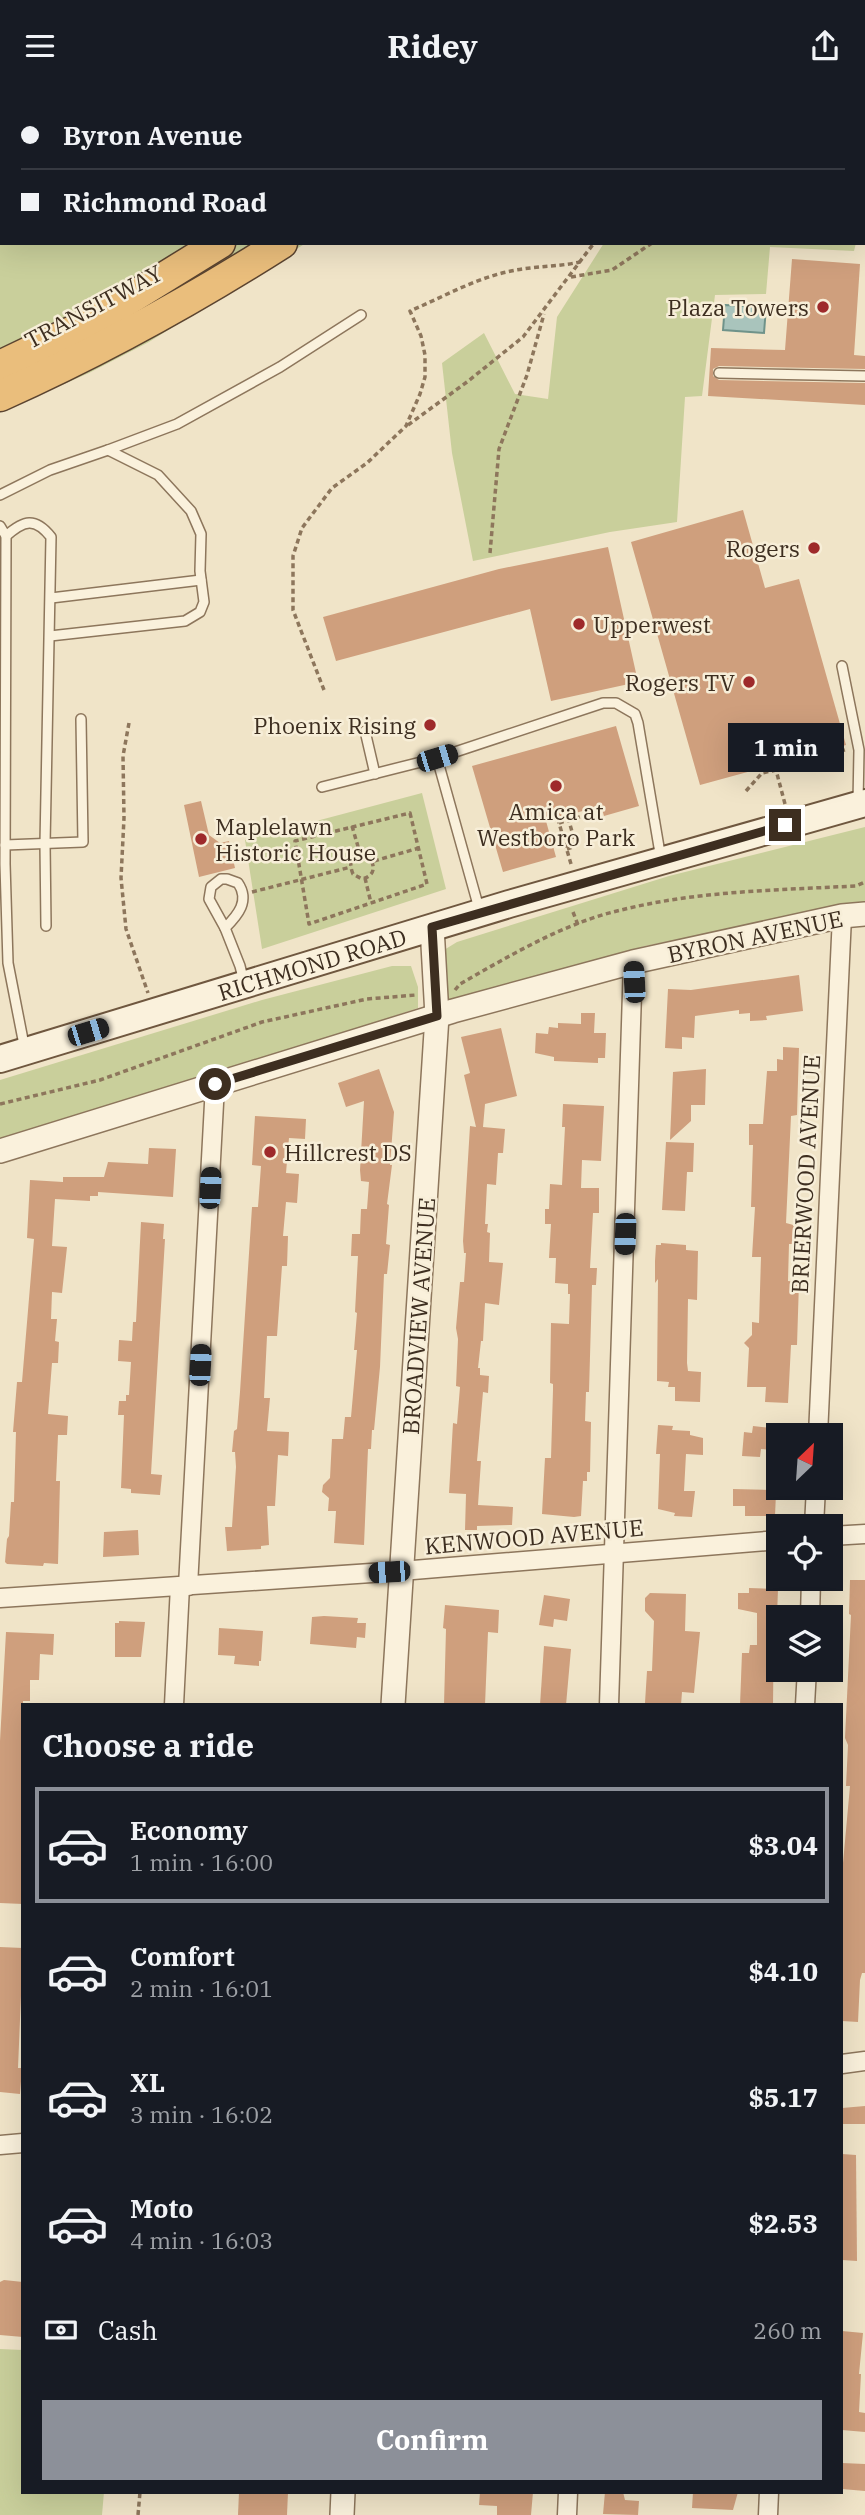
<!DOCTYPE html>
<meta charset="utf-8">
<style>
:root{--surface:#171b24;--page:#20242c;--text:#f1f3f6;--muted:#9ea1a6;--line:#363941;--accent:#8c9099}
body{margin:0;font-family:"IBM Plex Serif",serif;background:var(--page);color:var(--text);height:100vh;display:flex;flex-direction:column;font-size:26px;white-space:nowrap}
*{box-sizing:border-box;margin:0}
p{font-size:23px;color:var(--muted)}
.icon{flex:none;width:38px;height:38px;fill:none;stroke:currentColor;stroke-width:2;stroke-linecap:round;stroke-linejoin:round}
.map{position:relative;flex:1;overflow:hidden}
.drawer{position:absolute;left:21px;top:1612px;width:822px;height:791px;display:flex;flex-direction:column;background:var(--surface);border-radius:0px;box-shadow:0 7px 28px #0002}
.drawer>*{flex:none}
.hud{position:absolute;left:0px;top:0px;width:866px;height:154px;box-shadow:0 7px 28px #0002;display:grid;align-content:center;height:154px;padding:0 21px;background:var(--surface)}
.needle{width:46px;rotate:25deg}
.buttons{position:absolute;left:766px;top:1332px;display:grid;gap:14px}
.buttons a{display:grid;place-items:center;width:77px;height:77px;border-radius:0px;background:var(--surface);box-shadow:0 7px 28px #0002;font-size:35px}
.end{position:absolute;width:32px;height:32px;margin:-16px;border:9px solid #3d2e20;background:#fff;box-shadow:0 0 0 4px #fff}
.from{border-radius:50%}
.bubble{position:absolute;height:49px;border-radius:0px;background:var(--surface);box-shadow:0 7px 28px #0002;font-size:23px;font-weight:700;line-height:49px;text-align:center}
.car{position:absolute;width:21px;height:42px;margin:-21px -10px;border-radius:9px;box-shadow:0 0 5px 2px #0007;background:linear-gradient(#222 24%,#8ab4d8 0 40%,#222 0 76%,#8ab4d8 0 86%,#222 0)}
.hud b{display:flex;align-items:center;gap:24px;height:66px;font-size:26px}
.hud b+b{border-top:2px solid var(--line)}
.hud i{width:18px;height:18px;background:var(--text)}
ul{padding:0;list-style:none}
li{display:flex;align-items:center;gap:21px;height:116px;margin:0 14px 10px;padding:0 7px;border:4px solid transparent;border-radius:0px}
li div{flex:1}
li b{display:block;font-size:26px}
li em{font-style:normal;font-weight:700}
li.active{border-color:var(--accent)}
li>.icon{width:63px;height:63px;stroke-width:1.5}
h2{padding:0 21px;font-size:32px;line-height:84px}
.pay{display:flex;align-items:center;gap:18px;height:77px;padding:0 21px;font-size:26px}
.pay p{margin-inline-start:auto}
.primary-button{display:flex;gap:14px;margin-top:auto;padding:14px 21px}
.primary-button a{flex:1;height:80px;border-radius:0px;background:var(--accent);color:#fff;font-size:28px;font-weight:700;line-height:80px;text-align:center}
header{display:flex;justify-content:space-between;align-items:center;height:91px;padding:0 21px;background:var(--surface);font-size:32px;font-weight:700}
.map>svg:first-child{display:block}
.green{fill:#c9cf9b}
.water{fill:#a9c4bc;stroke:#6f938a;stroke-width:2}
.building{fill:#cf9f7d}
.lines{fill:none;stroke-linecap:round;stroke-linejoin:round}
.service-casing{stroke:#8d765c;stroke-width:12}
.minor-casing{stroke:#8d765c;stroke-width:21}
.tertiary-casing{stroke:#8d765c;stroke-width:26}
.secondary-casing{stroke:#6f573f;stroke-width:30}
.trunk-casing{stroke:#5b4430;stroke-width:33}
.path{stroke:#8d765c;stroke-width:3.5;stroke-dasharray:5 3.5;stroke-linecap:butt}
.service{stroke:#faf1dc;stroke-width:9}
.minor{stroke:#faf1dc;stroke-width:18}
.tertiary{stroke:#faf1dc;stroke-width:23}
.secondary{stroke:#faf1dc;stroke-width:26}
.trunk{stroke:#eabe7c;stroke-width:30}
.route{stroke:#3d2e20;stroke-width:9}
.poi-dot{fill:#9e2a2b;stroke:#f7eed8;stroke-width:2.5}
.labels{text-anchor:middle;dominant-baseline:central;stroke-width:5;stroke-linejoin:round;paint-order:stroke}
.street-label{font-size:23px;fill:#3d2e20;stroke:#f7eed8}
.poi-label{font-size:23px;fill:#3d2e20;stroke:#f7eed8;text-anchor:end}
</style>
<header><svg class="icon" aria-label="menu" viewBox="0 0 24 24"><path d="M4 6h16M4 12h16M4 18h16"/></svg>Ridey<svg class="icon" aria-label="share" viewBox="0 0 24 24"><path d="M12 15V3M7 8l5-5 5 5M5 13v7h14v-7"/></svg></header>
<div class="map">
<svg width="865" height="2424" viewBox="0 0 865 2424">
<rect width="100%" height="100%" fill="#f0e4c8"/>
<g class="green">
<polygon points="309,0 565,0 301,2"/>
<polygon points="0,43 2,152 306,152 149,251 89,282 0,321"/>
<polygon points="604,152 856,152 854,160 770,156 766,203 715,204 702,305 685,306 677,431 610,441 473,470 452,362 442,272 484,242 515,303 548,308 557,226"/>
<polygon points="422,702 446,798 262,858 245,749"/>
<polygon points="865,736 865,812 645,855 446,913 444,859 457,851 669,785"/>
<polygon points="392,875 411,875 418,896 418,917 222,983 0,1051 0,989 262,909"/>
<polygon points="0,2258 23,2259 23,2401 104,2401 102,2424 0,2424"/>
</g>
<g class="water">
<polygon points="0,0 309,0 2,2 2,45"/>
<polygon points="725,214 766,216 764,242 723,239"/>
</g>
<g class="building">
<polygon points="792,168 860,173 854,264 865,265 865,278 719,275 713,278 713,285 719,289 865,292 865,314 708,305 711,257 785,259"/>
<polygon points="743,419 765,497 799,488 846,654 700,694 631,451"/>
<polygon points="608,456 638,591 551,610 530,518 336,570 323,526 499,478"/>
<polygon points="616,635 639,715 604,725 601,715 546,730 556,766 503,781 472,675"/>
<polygon points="201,710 209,744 220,752 229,750 235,777 199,786 184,714"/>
<polygon points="799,884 803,920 766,925 767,929 750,930 750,922 739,923 739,919 695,925 694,947 682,946 682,958 665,957 668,898 691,899"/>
<polygon points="581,922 595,922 594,942 606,942 605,967 598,967 598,972 554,970 554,966 535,962 536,942 548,943 549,936 558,937 558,932 581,933"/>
<polygon points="501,937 517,1005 485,1013 483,1036 505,1038 503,1062 498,1062 496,1094 487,1093 485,1133 488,1133 487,1141 490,1142 489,1171 503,1172 499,1214 485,1212 483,1250 481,1250 478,1277 480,1277 480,1284 489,1285 488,1302 483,1301 477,1370 481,1370 478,1414 513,1416 512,1434 477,1435 477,1439 465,1439 466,1403 449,1402 453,1332 457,1333 460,1296 456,1295 458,1248 456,1237 460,1191 464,1191 466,1162 464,1162 463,1150 470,1035 476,1036 464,984 470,982 461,946"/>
<polygon points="783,956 799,957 797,1024 791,1025 786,1132 797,1135 796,1153 789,1153 788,1190 799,1191 797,1254 791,1254 788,1312 765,1311 766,1296 747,1296 749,1257 744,1252 752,1244 752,1231 759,1232 761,1166 752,1166 755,1116 751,1116 753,1054 749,1054 749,1033 763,1033 767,980 777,980 777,968 783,969"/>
<polygon points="379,978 394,1021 390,1074 392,1074 387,1113 389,1114 386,1153 390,1154 387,1183 384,1183 380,1276 374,1339 372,1339 371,1358 368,1358 364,1454 334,1452 336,1420 328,1420 329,1407 322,1401 323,1394 330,1387 332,1348 343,1348 345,1326 351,1326 357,1259 354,1259 357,1222 355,1221 358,1165 351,1165 352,1143 360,1143 361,1118 367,1118 369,1091 361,1090 360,1079 364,1010 346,1016 338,992"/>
<polygon points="706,978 705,1014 691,1014 691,1030 670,1049 673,981"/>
<polygon points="563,1013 604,1015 601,1070 582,1069 581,1097 599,1097 599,1122 593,1122 590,1177 597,1177 596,1194 592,1194 589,1301 586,1301 585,1330 591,1331 590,1381 587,1381 587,1390 583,1390 581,1425 574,1426 542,1423 545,1367 551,1367 553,1299 553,1293 550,1292 551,1232 569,1233 570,1203 568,1203 568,1193 555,1192 556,1167 549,1167 551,1133 545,1133 545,1118 549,1118 550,1093 562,1094 565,1036 562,1036"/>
<polygon points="255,1025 306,1028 305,1048 289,1047 286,1082 299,1083 297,1112 286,1111 283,1145 288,1145 287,1175 282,1175 277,1245 267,1245 264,1307 270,1307 267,1340 289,1341 288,1365 278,1364 275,1415 267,1415 269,1454 261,1455 261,1458 227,1460 225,1436 232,1436 236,1376 235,1361 232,1361 234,1340 237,1338 240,1301 252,1116 258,1116 261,1075 252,1074"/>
<polygon points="666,1051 694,1052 693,1081 687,1081 685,1120 662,1119"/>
<polygon points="149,1057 176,1058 173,1106 98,1101 98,1105 90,1105 90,1110 55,1108 52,1155 67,1156 62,1202 52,1201 51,1228 57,1228 55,1250 59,1251 58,1272 52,1272 48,1323 68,1325 67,1344 58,1344 56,1390 60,1390 58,1473 44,1472 43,1475 7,1473 5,1471 7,1448 9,1445 11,1411 14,1411 16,1341 13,1341 17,1291 22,1291 34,1148 27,1147 30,1089 63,1091 63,1086 104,1086 108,1071 148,1073"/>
<polygon points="141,1131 164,1133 163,1148 165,1148 151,1383 162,1384 160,1404 131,1402 131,1398 121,1397 124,1324 118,1324 119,1310 126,1310 126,1304 129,1304 131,1271 118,1270 119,1249 132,1250 133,1231 136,1231"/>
<polygon points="661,1152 686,1154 686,1159 698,1160 697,1209 688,1208 687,1272 688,1280 701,1281 700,1311 675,1310 675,1296 668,1296 669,1291 657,1290 658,1188 655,1192 655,1170 656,1154 661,1154"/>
<polygon points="658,1334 673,1335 672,1339 690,1340 690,1344 703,1347 703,1364 686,1363 684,1400 695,1400 692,1426 674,1425 675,1422 658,1418 660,1363 656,1363"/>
<polygon points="753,1335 779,1338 779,1360 761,1358 760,1366 742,1365 744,1341 752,1342"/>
<polygon points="733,1398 771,1399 771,1402 776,1402 775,1425 745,1425 745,1415 733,1415"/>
<polygon points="138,1439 139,1464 103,1466 104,1441"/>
<polygon points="850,1489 865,1489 865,1882 862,1882 860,1889 858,1931 842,1930 842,1783 850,1695 846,1695 848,1654 845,1647 851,1524 849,1523"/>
<polygon points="749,1497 778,1498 777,1525 774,1525 773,1614 740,1614 742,1562 749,1562 750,1554 757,1554 757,1522 738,1518 738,1502 749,1502"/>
<polygon points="650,1502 686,1503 685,1540 700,1541 694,1602 682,1601 681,1614 645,1612 647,1580 652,1580 654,1530 645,1520 645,1507"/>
<polygon points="544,1504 570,1508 567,1530 554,1528 553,1536 539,1534"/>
<polygon points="445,1514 499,1519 498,1542 488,1541 485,1614 444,1614 446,1538 443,1537"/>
<polygon points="324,1525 358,1527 357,1532 366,1532 365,1547 357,1546 356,1557 310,1553 312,1526"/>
<polygon points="119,1530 145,1531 141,1566 115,1566 115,1532 119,1532"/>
<polygon points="219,1537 263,1540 261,1570 259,1570 259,1575 234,1573 235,1565 218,1564"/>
<polygon points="6,1541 54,1543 53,1564 40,1563 39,1589 30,1589 30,1610 23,1610 23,1813 0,1812 0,1650"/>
<polygon points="544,1555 571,1558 566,1614 540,1614"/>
<polygon points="0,1856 23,1857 18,1977 22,1977 20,2003 0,2001"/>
<polygon points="865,2015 865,2033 842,2033 842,2017"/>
<polygon points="842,2063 856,2064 857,2170 842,2169"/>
<polygon points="4,2189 23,2191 23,2246 0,2244 0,2191"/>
<polygon points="842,2240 863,2242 859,2283 861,2283 859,2321 865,2322 865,2341 842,2339"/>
<polygon points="842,2372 865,2373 865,2400 842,2398"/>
<polygon points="239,2401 288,2401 287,2424 238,2424"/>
<polygon points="480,2401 533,2401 531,2424 497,2424 497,2415 479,2414"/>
<polygon points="605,2401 623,2401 625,2409 639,2410 638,2424 603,2423"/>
<polygon points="693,2401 738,2401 733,2419 692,2417"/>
</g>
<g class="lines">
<defs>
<g id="service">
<polyline points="484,2 487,0"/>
<polyline points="719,282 865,285"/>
<polyline points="0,404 50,379 108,359"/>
<polyline points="0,435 6,445 5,773 8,872 25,959"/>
<path d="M6 445C24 429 35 426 51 446L45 753 46 835"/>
<polyline points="51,507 201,489"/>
<polyline points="50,545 185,530 200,521 204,511 200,480 201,443 191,420 158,384 108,359 177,333 280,276 361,224"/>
<polyline points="842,575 859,659 858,712"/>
<polyline points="365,640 375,683"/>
<polyline points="437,667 603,612 616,612 635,623 638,632 661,768"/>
<polyline points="322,696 437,667 480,821"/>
<polyline points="5,754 83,751 81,628"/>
<path d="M221 788H227L238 792C250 810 238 824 225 837L209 808 211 796Z"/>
<polyline points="225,837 240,875 244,891"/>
</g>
<g id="minor">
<polyline points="818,1344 842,825"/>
<polyline points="814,1435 816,1396"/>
<polyline points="831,1445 865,1443"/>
<polyline points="188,1495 215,994"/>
<polyline points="0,1507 401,1480 779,1449"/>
<polyline points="810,1526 811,1488"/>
<polyline points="174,1614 180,1495"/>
<polyline points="609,1614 633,871"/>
<polyline points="805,1614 807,1578"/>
<polyline points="842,1973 865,1970"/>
<polyline points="0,2054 23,2052"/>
<polyline points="567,2424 568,2401"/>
<polyline points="768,2424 769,2401"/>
</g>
<g id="tertiary">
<polyline points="0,1060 453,920 633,871 842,825 865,823"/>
<polyline points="393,1614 437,925 432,836"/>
<polyline points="342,2424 343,2401"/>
</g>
<g id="secondary">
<path id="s1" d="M0 968 509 813 865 712"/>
</g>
<g id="trunk">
<polyline points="456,2 459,0"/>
<polyline points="540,2 544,0"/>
<polyline points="0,275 92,231 220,152"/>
<path d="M0 305C98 261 191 210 282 152"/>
</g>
</defs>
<use href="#service" class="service-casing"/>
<use href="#minor" class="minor-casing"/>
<use href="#tertiary" class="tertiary-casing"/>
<use href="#secondary" class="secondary-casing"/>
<use href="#trunk" class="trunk-casing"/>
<g class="path">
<polyline points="399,2 403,0"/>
<polyline points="784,2 787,0"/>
<polyline points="817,2 819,0"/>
<polyline points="0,126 2,126"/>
<polyline points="0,147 2,146"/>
<polyline points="571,186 612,179 652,152"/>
<polyline points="408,334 467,291 523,246 594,152"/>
<polyline points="490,462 499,358 527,284 544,223"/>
<path d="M324 599 293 519V465L302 437 332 397 367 372 406 335 420 303 425 286V264L421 245 410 220C443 206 476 187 511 180 534 175 557 176 580 171"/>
<polyline points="129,632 123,665 124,727 121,787 126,838 148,902"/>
<polyline points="746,700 762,682 776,679"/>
<polyline points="785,713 776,679 848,658"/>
<polygon points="410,722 427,793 309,833 295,750"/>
<path d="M352 735 359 759C373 764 381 784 362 788L353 783C349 774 350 764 359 759"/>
<polyline points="567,758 576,755 569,730"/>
<polyline points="374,770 419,757"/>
<polyline points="571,773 559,732 586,724"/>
<polyline points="365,787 371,812"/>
<polyline points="252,801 351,776"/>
<polyline points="573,821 578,834"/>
<path d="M455 899 460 893C511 864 564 832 621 819 697 800 777 799 856 795L865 791"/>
<polyline points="0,1013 100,989 262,931 367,908 416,904"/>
<polyline points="138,2424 140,2401"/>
</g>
<use href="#service" class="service"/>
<use href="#minor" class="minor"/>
<use href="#tertiary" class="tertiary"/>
<use href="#secondary" class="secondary"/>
<use href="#trunk" class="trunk"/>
</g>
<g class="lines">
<polyline class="route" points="215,993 437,925 432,836 785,734"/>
</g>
<g class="poi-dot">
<circle cx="823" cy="216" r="7"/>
<circle cx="814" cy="457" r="7"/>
<circle cx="579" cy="533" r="7"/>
<circle cx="749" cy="591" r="7"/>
<circle cx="430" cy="634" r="7"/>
<circle cx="556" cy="695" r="7"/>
<circle cx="201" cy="748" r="7"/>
<circle cx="270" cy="1061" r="7"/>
</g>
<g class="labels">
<g class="street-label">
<text transform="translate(93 215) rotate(-28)">TRANSITWAY</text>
<text transform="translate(755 845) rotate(-12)">BYRON AVENUE</text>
<text stroke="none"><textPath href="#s1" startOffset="326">RICHMOND ROAD</textPath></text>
<text transform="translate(805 1083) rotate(-87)">BRIERWOOD AVENUE</text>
<text transform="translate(418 1225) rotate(-86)">BROADVIEW AVENUE</text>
<text transform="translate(534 1445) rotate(-5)">KENWOOD AVENUE</text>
</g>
<g class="poi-label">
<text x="809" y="216">Plaza Towers</text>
<text x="800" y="457">Rogers</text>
<text x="593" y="533" text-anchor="start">Upperwest</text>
<text x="735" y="591">Rogers TV</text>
<text x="416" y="634">Phoenix Rising</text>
<text x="556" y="720" text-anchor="middle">Amica at<tspan x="556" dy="26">Westboro Park</tspan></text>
<text x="215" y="735" text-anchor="start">Maplelawn<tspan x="215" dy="26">Historic House</tspan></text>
<text x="284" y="1061" text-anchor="start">Hillcrest DS</text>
</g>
</g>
</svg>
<div class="buttons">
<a><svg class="needle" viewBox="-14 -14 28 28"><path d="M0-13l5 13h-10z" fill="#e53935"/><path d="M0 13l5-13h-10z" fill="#9ea1a6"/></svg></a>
<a><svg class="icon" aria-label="locate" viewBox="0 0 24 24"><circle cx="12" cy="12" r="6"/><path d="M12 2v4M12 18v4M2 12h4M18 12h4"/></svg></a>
<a><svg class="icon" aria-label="layers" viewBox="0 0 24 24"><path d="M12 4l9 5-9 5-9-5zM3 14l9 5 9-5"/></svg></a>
</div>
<i class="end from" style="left:215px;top:993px"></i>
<i class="end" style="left:785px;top:734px"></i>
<div class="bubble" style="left:728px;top:632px;width:116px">1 min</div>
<i class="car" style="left:437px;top:667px;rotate:73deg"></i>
<i class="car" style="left:634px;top:891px;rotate:357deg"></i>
<i class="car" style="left:88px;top:941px;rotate:73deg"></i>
<i class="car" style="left:210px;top:1097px;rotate:3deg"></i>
<i class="car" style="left:625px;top:1143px;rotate:182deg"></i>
<i class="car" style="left:200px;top:1274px;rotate:3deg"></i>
<i class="car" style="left:389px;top:1481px;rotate:266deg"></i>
<div class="hud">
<b><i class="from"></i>Byron Avenue</b>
<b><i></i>Richmond Road</b>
</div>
<section class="drawer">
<h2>Choose a ride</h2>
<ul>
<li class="active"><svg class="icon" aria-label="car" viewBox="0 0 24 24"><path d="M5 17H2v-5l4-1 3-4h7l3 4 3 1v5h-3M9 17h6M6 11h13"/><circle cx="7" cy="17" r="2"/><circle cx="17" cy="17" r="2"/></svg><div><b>Economy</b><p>1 min · 16:00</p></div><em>$3.04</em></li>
<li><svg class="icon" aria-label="car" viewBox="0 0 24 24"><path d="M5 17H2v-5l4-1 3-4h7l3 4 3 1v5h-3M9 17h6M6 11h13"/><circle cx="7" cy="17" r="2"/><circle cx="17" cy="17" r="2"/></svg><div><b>Comfort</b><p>2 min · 16:01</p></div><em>$4.10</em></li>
<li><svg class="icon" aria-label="car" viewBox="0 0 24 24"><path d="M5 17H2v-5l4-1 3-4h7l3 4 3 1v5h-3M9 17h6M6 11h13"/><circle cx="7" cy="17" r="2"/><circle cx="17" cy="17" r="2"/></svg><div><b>XL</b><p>3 min · 16:02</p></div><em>$5.17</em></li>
<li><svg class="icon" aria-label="car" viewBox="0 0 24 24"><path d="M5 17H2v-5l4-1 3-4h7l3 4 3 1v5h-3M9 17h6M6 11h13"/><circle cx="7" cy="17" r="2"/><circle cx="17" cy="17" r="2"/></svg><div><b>Moto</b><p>4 min · 16:03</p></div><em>$2.53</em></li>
</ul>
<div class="pay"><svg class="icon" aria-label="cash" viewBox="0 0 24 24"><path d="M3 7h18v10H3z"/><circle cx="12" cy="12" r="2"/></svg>Cash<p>260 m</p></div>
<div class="primary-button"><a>Confirm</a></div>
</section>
</div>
